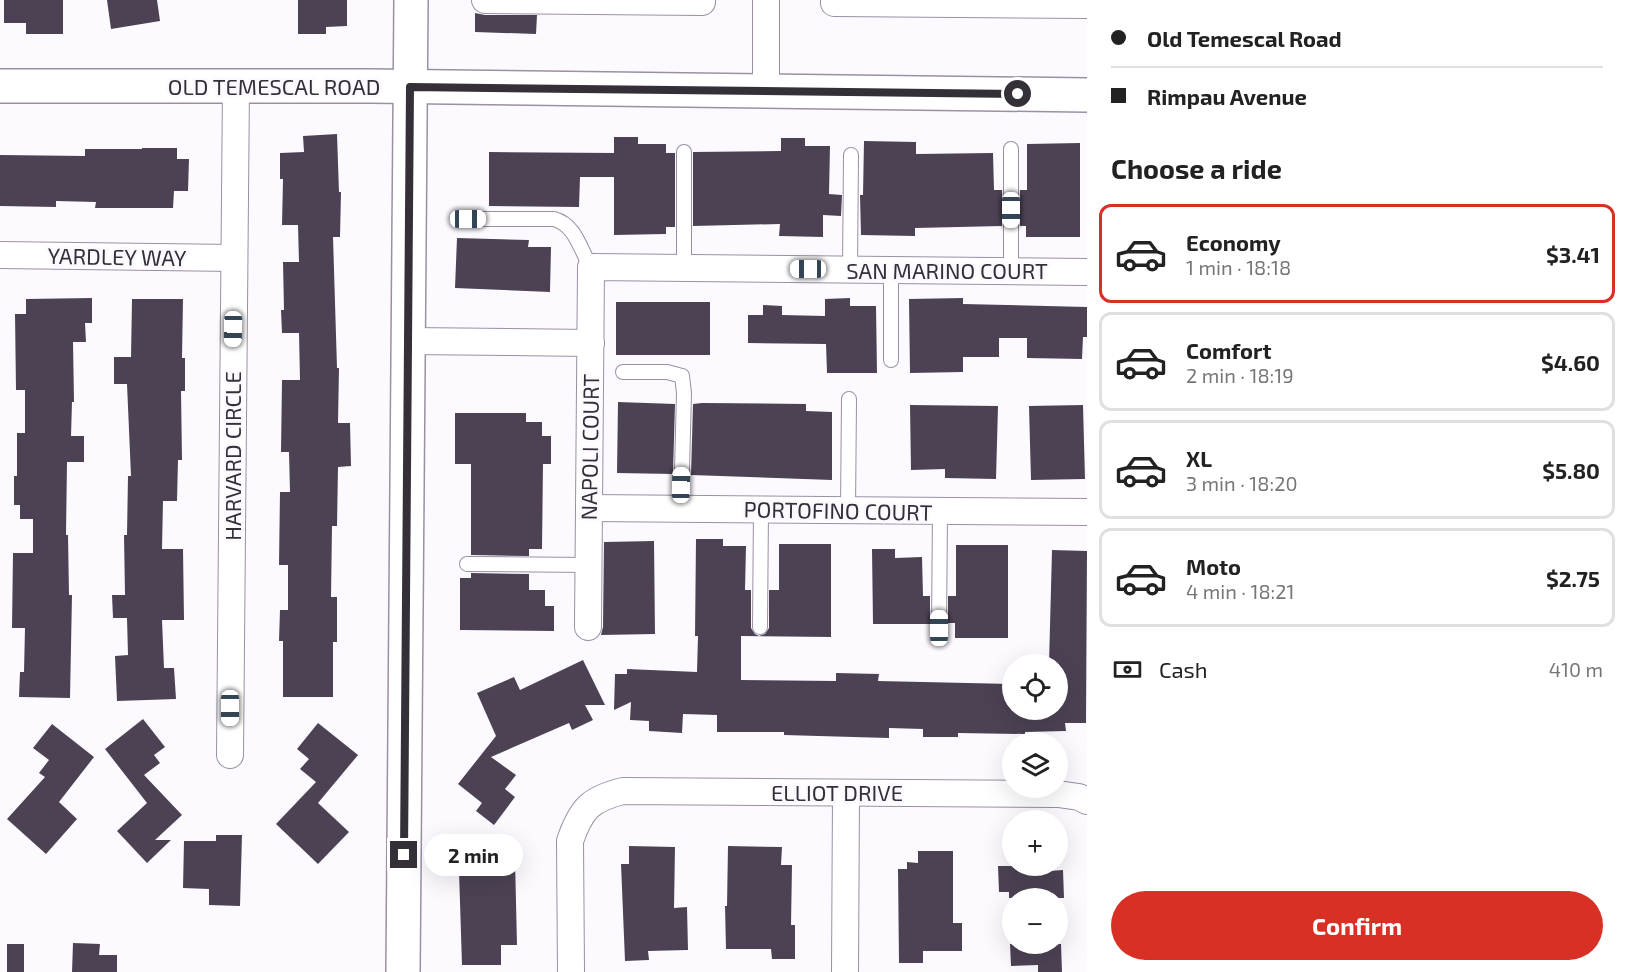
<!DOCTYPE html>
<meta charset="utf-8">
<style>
:root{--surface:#fff;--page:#f2f2f2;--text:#222;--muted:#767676;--line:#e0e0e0;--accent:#d93025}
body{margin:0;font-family:"Exo 2",sans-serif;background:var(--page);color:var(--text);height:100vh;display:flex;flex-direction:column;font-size:22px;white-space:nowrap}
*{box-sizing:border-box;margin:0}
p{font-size:20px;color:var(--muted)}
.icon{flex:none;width:33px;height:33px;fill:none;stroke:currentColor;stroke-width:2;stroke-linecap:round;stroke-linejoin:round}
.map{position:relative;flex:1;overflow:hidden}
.panel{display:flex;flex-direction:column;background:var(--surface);width:540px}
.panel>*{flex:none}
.banner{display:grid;align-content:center;height:132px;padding:0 24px;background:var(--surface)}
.fabs{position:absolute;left:1002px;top:654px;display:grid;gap:12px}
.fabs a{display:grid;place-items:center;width:66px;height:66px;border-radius:50%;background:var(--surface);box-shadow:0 6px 24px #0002;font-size:30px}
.end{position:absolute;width:27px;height:27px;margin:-14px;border:8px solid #353038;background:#fff;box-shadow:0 0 0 3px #fff}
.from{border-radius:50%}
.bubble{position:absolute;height:42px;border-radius:21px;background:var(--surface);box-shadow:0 6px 24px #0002;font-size:20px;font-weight:700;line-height:42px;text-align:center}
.car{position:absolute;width:18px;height:36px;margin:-18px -9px;border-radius:8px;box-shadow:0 0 4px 2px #0007;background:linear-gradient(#fff 24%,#345 0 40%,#fff 0 76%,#345 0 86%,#fff 0)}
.banner b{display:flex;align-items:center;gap:21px;height:57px;font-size:22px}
.banner b+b{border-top:2px solid var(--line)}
.banner i{width:15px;height:15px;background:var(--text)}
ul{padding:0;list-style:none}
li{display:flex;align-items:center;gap:18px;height:99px;margin:0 12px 9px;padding:0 12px;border:3px solid var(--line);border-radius:12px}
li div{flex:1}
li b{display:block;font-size:22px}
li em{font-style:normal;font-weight:700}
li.active{border-color:var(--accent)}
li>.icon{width:54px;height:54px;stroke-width:1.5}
h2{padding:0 24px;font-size:27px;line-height:72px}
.pay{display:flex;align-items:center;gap:15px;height:66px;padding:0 24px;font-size:22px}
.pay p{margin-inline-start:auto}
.button{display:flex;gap:12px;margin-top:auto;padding:12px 24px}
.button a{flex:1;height:69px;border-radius:36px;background:var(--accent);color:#fff;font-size:24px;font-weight:700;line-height:69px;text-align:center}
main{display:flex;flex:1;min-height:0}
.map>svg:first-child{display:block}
.building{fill:#4c4254}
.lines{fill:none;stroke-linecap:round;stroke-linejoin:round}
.service-casing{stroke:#9b8fa4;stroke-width:16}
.minor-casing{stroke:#9b8fa4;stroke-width:28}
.tertiary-casing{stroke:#9b8fa4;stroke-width:36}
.secondary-casing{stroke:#9b8fa4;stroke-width:36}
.service{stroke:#fff;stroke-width:14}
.minor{stroke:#fff;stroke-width:26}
.tertiary{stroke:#fff;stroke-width:33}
.secondary{stroke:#fff;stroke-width:33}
.route{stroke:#353038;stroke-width:8}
.labels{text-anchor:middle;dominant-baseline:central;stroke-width:6;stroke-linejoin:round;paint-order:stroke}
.street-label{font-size:22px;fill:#353038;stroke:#fdfaff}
</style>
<main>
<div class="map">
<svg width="1087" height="972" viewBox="0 0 1087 972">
<rect width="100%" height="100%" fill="#fdfaff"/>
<g class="building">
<polygon points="4,0 63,0 63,34 26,34 26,23 4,23"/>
<polygon points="107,0 157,0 160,21 111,29"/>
<polygon points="298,0 347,0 347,26 326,27 326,34 298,34"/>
<polygon points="475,13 485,15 537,15 536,34 475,32"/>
<polygon points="337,134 339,192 341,192 340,237 333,237 337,368 339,368 338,423 350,423 351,466 338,467 337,526 332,526 331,597 337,597 337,642 333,642 333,697 283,697 283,641 279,641 280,610 288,610 288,565 279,565 280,492 290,492 289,452 281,452 282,380 300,380 299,333 282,333 281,310 284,310 283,262 299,262 298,225 282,225 283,179 280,179 280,153 304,152 303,136"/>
<polygon points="614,137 638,137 638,144 666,144 666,153 675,153 675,227 666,227 666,234 614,235 614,177 580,177 579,207 489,206 489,152 614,153"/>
<polygon points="781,138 805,138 805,146 830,146 829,194 842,195 841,216 823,215 823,237 779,236 780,224 693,226 693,152 781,151"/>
<polygon points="864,141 916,142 916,154 993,153 994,190 1002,190 1002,226 915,228 915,236 861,235 860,195 863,195"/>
<polygon points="1080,143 1080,237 1026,237 1026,226 1020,226 1020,190 1027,190 1027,144"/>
<polygon points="142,148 177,148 177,159 189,159 188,191 174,191 173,208 95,208 96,202 56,201 56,207 0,206 0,155 85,156 85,149 142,149"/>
<polygon points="457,238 529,240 528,247 551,247 550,292 455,288"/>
<polygon points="92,298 92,323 85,323 86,342 73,342 74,402 72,402 71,436 84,436 84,462 67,462 66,535 68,535 69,595 72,595 70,698 19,697 20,672 24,672 25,628 12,628 13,553 33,553 33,519 20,519 20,505 14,505 14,476 17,476 17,433 25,433 25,390 16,390 15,314 26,314 26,299"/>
<polygon points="850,298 850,306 876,306 877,373 827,373 826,344 748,343 748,315 763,315 763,305 782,306 782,315 825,316 825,299"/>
<polygon points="963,298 963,304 1087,307 1087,337 1083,337 1082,359 1027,358 1027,338 999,338 999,357 963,357 963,372 910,373 909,299"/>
<polygon points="132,299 183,299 182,358 185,358 185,391 181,391 182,460 178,460 177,501 163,501 162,549 183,549 184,620 162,620 164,668 174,668 176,699 117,701 115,656 128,655 127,618 113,618 112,595 125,595 124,535 127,535 128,476 131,476 127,384 114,384 114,357 131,357"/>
<rect x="616" y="302" width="94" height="53"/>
<polygon points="618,402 675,404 673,474 617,473"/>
<polygon points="702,403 806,404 806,411 832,412 832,480 691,475 693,404"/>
<polygon points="910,405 998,406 996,479 945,478 945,469 911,470"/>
<polygon points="1083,405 1085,479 1031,480 1029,406"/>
<polygon points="455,413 526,413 526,422 542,422 542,436 551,436 551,464 543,464 542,549 529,549 529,556 471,555 471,464 455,464"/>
<polygon points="696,539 723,539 723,546 746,546 745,590 751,590 751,628 755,634 759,636 765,634 769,628 769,590 779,590 779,544 831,544 831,637 741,636 741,680 836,681 836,673 879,674 878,681 1012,684 1012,710 1058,710 1058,664 1049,664 1052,550 1087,551 1086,723 1065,723 1066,731 1025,732 1025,734 958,733 958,737 923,737 923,729 889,728 889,738 853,737 784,735 784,732 717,732 717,715 683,714 682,733 649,731 649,721 630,720 631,702 614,710 615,674 627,674 627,669 697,672 698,636 695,636"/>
<polygon points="654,541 655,634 601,635 603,627 604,542"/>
<polygon points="956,545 1008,545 1008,638 955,638 955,623 948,623 948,596 956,596"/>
<polygon points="872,549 895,549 895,558 922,557 923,596 930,596 930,624 873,624"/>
<polygon points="471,573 529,574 529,590 545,590 545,606 554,606 554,631 460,630 460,578 471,578"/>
<polygon points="583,660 605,705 585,705 593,720 572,730 569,723 491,757 516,775 505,789 515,797 494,825 476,811 482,803 458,784 496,736 477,693 514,677 520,690"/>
<polygon points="143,719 165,747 154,755 160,763 144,775 182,815 155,840 171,840 147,863 117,831 147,803 105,749"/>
<polygon points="318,723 358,755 318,803 349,832 318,864 276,824 316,782 300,769 309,759 297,749"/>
<polygon points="52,724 94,757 59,802 77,819 46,854 7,819 45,777 39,773 49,760 33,748"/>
<polygon points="216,835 242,835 240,906 209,905 209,889 183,888 184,841 216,841"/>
<polygon points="458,840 498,840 498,860 515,860 517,945 501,945 501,965 462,965"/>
<polygon points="629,846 675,847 674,908 687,907 688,950 648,951 649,960 625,961 621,864 629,864"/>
<polygon points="728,846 782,847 781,865 792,865 791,925 795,925 795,959 772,959 771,949 726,949 725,906 727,906"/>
<polygon points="918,851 953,851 953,923 962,923 962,951 923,951 923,963 899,963 898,869 907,869 907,862 918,863"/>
<polygon points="998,866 1049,866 1049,871 1063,870 1064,898 1009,898 1009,892 999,892"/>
<polygon points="73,943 100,944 99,955 117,955 117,972 72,972"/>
<rect x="7" y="944" width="17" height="28"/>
<polygon points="1010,944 1061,944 1062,972 1038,972 1038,965 1011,966"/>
</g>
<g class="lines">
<defs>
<g id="service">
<polyline points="1011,149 1011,271"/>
<polyline points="684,152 684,268"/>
<path d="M468 219H554C576 225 580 250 591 267"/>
<polyline points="850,270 851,155"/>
<polyline points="891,270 891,360"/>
<polyline points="623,372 667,372 682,376 684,393 681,508"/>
<polyline points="848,510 849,399"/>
<polyline points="467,564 588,565"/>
<polyline points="760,627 761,509"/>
<polyline points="939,628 940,511"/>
</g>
<g id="minor">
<polyline points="485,0 702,2 702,0"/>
<polyline points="834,0 834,3 1087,5"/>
<polyline points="766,90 766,0"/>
<polyline points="0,255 234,258"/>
<polyline points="409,341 591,343"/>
<polyline points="589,508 1087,512"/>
<polyline points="588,627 591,267 1087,272"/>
<polyline points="230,755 236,86"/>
<path d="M571 972 570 841C581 809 590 799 623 791L1058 794 1079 797 1087 801"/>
<polyline points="845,972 846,793"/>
</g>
<polyline id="tertiary" points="0,86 370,86 1087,95"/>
<polyline id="secondary" points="403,972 411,0"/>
</defs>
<use href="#service" class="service-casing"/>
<use href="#minor" class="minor-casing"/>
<use href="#tertiary" class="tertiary-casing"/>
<use href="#secondary" class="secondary-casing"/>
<use href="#service" class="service"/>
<use href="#minor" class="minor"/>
<use href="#tertiary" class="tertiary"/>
<use href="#secondary" class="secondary"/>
</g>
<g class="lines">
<polyline class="route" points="404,855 410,87 1018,94"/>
</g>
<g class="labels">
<g class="street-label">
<text x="274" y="86">OLD TEMESCAL ROAD</text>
<text transform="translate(117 256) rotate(1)">YARDLEY WAY</text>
<text x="947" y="270">SAN MARINO COURT</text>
<text transform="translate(589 447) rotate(-89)">NAPOLI COURT</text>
<text transform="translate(232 456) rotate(-90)">HARVARD CIRCLE</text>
<text transform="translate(838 510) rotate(1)">PORTOFINO COURT</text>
<text x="837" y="792">ELLIOT DRIVE</text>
</g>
</g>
</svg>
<div class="fabs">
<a><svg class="icon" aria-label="locate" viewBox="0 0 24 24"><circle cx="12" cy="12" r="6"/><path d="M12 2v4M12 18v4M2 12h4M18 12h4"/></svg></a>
<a><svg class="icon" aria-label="layers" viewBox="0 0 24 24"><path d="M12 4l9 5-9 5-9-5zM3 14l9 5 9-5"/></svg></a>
<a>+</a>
<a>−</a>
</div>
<i class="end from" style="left:1018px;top:94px"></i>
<i class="end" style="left:404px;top:855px"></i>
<div class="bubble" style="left:424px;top:834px;width:99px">2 min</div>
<i class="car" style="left:1011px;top:210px;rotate:180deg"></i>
<i class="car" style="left:468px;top:219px;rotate:90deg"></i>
<i class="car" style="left:808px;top:269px;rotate:270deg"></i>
<i class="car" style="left:233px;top:329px;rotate:181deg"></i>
<i class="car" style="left:681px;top:485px;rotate:1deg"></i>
<i class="car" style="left:939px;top:628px;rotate:0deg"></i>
<i class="car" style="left:230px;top:708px;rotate:180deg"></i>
</div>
<section class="panel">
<div class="banner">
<b><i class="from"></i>Old Temescal Road</b>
<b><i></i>Rimpau Avenue</b>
</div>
<h2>Choose a ride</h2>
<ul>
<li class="active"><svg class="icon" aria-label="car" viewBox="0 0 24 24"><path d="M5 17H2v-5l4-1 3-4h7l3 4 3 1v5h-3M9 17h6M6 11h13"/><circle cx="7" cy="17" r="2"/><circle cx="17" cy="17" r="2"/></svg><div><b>Economy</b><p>1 min · 18:18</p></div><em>$3.41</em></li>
<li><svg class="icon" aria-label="car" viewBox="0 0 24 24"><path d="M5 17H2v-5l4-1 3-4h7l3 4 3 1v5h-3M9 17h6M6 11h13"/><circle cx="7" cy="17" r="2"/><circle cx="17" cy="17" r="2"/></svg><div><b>Comfort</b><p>2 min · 18:19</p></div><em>$4.60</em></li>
<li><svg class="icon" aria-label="car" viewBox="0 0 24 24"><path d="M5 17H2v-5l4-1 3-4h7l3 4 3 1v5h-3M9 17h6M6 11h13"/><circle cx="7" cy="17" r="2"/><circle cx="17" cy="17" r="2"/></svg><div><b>XL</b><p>3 min · 18:20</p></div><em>$5.80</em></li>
<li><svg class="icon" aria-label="car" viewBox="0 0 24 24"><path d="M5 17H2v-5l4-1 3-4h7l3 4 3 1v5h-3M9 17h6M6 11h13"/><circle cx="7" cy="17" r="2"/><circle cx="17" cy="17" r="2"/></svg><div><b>Moto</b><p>4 min · 18:21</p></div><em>$2.75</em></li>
</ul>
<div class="pay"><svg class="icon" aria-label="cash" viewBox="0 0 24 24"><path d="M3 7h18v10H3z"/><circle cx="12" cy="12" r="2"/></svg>Cash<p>410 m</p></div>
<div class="button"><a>Confirm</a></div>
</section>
</main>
